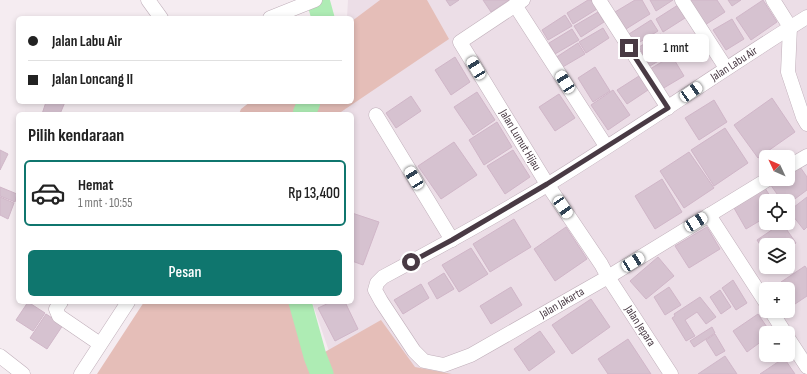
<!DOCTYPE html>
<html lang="id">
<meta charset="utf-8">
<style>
:root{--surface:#fff;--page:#f6f6f6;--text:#222;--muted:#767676;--line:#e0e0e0;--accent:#0f766e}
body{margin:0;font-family:"Sofia Sans Condensed",sans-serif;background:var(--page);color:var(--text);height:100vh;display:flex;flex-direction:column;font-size:15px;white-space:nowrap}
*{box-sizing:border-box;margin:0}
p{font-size:13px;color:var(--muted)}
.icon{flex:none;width:22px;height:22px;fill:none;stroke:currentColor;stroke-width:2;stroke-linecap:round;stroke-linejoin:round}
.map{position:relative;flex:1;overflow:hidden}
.panel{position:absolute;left:16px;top:112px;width:338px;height:192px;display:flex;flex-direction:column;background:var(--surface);border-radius:6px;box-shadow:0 2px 6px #0003}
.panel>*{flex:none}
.hud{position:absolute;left:16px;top:16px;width:338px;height:88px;border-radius:6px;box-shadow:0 2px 6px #0003;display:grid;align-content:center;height:88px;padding:0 12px;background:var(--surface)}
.needle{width:26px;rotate:314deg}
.tools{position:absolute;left:759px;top:150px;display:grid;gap:8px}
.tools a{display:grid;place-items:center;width:36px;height:36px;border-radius:6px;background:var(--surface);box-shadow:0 2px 6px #0003;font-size:20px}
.end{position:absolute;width:18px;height:18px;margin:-9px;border:5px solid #493a44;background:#fff;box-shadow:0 0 0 2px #fff}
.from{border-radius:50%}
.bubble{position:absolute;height:28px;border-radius:6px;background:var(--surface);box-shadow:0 2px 6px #0003;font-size:13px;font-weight:600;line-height:28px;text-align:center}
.car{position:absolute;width:12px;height:24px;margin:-12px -6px;border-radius:5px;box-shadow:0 0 3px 1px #0007;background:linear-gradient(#fff 24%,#345 0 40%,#fff 0 76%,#345 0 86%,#fff 0)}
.hud b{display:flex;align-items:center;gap:14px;height:38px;font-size:15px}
.hud b+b{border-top:1px solid var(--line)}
.hud i{width:10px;height:10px;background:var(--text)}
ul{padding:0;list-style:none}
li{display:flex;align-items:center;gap:12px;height:66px;margin:0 8px 6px;padding:0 4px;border:2px solid transparent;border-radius:6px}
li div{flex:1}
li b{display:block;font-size:15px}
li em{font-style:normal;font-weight:600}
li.on{border-color:var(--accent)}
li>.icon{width:36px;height:36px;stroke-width:1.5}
h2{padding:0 12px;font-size:18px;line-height:48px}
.cta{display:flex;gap:8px;margin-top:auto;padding:8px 12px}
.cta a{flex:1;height:46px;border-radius:6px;background:var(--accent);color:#fff;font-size:16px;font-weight:600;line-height:46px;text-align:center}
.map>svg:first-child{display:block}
.residential{fill:#ecdee7;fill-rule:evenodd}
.green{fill:#e5beb8}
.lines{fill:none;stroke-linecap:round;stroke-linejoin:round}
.river{stroke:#aeecb4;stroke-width:23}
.building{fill:#d6c2d0;stroke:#d0b6c8}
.street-casing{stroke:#c0afba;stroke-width:15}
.street{stroke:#fff;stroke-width:14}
.route{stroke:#493a44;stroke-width:5}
.labels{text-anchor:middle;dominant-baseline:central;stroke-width:3;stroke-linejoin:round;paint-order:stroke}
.street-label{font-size:12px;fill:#493a44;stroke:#fff}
</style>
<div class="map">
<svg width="807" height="374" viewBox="0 0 807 374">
<rect width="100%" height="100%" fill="#f5ecf1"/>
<path class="residential" d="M348 0H807V374H359L331 357 312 302H352V114H325L352 102V18H347ZM766 157H788V179H766ZM766 201H788V223H766ZM766 245H788V267H766ZM766 289H788V311H766ZM766 333H788V355H766Z"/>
<g class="green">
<polygon points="380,0 427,0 449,39 338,114 239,114 241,109 250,102 352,102 352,21"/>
<polygon points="144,302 289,302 309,361 381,320 415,367 452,374 97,374"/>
</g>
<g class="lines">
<g class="river">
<polyline points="318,0 323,18"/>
<polyline points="304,114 309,102"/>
<polyline points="300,302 315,356 322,374"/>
</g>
</g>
<g class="building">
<polygon points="446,0 459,0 450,6"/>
<polygon points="483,0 509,0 491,12"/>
<polygon points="588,0 591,0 597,9 573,24 567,13"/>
<polygon points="635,0 642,0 650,14 626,29 615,12"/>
<polygon points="650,0 673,0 656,11"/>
<polygon points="690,0 717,0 725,12 705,25"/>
<polygon points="728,0 741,0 732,6"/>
<polygon points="763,0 777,22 751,40 736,18"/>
<polygon points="678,5 685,18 663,32 656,19"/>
<polygon points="598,12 604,22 581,37 574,26"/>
<polygon points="565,15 572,26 548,40 542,30"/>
<polygon points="732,19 744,39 726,50 713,30"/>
<polygon points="651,20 658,31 635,45 629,34"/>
<polygon points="603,28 609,38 586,53 579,42"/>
<polygon points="572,29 579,40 555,54 549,43"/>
<polygon points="661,34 672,53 650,66 639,47"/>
<polygon points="578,43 585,54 561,68 555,58"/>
<polygon points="672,56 684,76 662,89 650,69"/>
<polygon points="455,57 470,82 451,95 435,70"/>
<polygon points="595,67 610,91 593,102 578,78"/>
<polygon points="639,76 648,90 627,104 617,90"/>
<polygon points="613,90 630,115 608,130 591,105"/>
<polygon points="477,92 495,120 473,135 454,107"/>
<polygon points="559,94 575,118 555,131 539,107"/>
<polygon points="411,96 421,111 396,128 386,113"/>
<polygon points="772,98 795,132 758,158 734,125"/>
<polygon points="714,100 727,122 699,140 685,118"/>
<polygon points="46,102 65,102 60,114 42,114"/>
<polygon points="497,122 512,147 484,165 469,140"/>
<polygon points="725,128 748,163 714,186 691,150"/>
<polygon points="454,142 477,175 441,199 418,166"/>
<polygon points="0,150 8,154 0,170"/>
<polygon points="513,150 530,177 505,194 487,166"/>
<polygon points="689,152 714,188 684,208 660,171"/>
<polygon points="798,164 807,177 807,190 788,204 788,201 782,201 770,184 777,179 788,179 788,171"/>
<polygon points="662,179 682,212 655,229 635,196"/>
<polygon points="0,187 17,194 15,202 0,196"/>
<polygon points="765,188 773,201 766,201 766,217 746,229 734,208"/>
<polygon points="0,197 14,203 8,219 0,215"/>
<polygon points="807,197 807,227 804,230 789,211"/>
<polygon points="352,213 379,222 363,265 352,261"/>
<polygon points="514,219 531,247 490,272 473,244"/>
<polygon points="782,223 796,243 788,249 788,245 766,245 766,254 757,240"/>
<polygon points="566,227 587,259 555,281 534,249"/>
<polygon points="707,227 720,249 689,268 675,246"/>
<polygon points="471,248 488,274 459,292 442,265"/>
<polygon points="658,257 674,276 646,299 630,281"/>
<polygon points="805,266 807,269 807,296 795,304 788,294 788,289 785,289 781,282"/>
<polygon points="444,273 454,289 437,299 428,283"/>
<polygon points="733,280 747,303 736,310 722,288"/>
<polygon points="421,284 429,298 403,314 394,300"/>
<polygon points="511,287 522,305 491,324 480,306"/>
<polygon points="669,287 681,305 665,315 654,297"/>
<polygon points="720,290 731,307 721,314 710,297"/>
<polygon points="700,297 716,317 706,324 697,312 685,320 695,336 686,341 672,318 675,316 674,314"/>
<polygon points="591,299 610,327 572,354 552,325"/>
<polygon points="28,302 45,313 33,331 16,320"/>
<polygon points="331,302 345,302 358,329 335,341 318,308"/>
<polygon points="46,314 63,325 47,349 30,338"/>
<polygon points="758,314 771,333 766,333 766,338 747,352 733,331"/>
<polygon points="712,327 715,333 694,347 690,341"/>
<polygon points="540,331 555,352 529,371 514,349"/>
<polygon points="715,334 725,351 716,356 706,340"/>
<polygon points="628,339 651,374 608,374 598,359"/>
<polygon points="725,356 737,374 698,374"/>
<polygon points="784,358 795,374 760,374"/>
</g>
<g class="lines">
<defs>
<g id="street">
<polyline points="148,0 161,18"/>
<polyline points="523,0 460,42 547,184 601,264 608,277 671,374"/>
<polyline points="599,0 668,108"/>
<polyline points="682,0 726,68"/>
<polyline points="773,0 790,27 788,72 803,117 807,124"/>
<polyline points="515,5 606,146"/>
<polyline points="270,18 315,0"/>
<polyline points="376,115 452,240"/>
<polyline points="788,167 807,156"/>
<path d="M768 179 608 277 471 355 444 365 424 361 414 351 381 301 375 290 377 283 383 277C439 247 494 217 547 185 635 131 720 71 807 17"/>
<polyline points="709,215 766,303"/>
<polyline points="61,302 56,309 59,316 100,344"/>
<polyline points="771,311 785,333"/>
<polyline points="788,338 807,367"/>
<polyline points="0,356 23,374"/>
<polyline points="81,374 128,302"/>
</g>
</defs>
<use href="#street" class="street-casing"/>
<use href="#street" class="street"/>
</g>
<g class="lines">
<polyline class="route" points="411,262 452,240 547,184 668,108 629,48"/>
</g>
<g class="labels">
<g class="street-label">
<text transform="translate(734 64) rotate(-33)">Jalan Labu Air</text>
<text transform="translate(520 140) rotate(59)">Jalan Lumut Hijau</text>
<text transform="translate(562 303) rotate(-30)">Jalan Jakarta</text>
<text transform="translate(640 326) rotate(57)">Jalan Jepara</text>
</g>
</g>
</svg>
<div class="tools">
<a><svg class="needle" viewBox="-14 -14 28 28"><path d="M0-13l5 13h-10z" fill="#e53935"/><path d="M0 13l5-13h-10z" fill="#767676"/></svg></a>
<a><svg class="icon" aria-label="locate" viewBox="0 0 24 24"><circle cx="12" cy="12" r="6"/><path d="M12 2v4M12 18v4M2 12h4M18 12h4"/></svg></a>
<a><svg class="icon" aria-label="layers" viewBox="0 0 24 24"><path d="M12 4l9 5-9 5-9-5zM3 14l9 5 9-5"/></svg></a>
<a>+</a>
<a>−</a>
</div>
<i class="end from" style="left:411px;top:262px"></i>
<i class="end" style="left:629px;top:48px"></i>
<div class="bubble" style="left:643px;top:34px;width:66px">1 mnt</div>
<i class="car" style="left:476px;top:68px;rotate:329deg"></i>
<i class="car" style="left:565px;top:82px;rotate:327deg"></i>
<i class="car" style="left:691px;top:92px;rotate:56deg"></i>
<i class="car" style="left:414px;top:178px;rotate:329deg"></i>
<i class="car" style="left:563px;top:207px;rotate:146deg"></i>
<i class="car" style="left:696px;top:222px;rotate:58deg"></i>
<i class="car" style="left:633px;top:262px;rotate:58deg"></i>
<div class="hud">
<b><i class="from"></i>Jalan Labu Air</b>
<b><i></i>Jalan Loncang II</b>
</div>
<section class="panel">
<h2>Pilih kendaraan</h2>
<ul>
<li class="on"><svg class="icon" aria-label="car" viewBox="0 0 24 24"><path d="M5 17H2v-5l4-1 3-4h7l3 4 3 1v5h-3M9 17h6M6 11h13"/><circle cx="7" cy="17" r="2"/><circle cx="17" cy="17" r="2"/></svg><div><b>Hemat</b><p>1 mnt · 10:55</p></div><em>Rp 13,400</em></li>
</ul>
<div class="cta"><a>Pesan</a></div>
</section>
</div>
